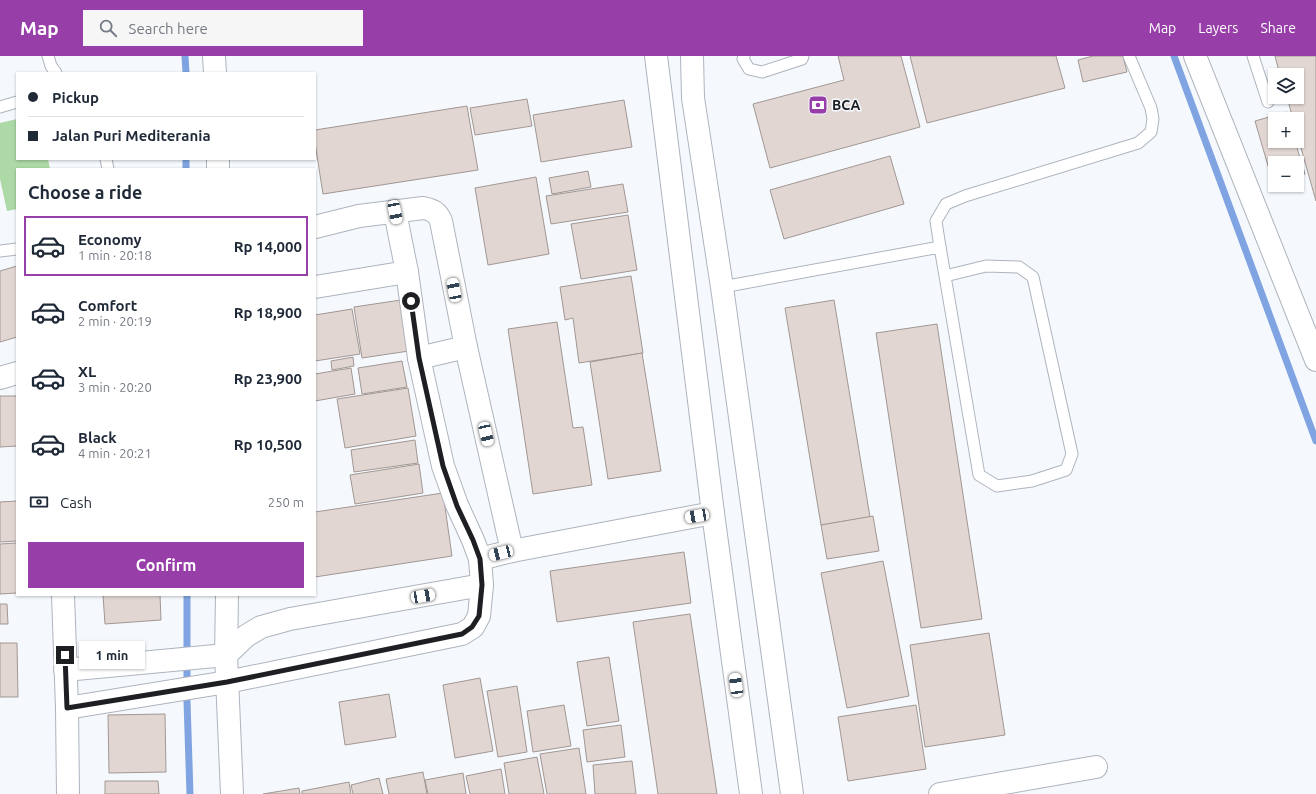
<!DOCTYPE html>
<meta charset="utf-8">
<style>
:root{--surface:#fff;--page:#f6f6f7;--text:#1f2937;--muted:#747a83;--line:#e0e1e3;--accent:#983ea9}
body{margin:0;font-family:Ubuntu,sans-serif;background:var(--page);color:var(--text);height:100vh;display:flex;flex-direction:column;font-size:15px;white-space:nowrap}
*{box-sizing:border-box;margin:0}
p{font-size:13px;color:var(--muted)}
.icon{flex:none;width:22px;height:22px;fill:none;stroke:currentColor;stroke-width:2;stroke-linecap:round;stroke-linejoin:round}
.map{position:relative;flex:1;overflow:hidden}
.details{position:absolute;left:16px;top:112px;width:300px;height:428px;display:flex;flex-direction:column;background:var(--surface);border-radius:0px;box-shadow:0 1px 3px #0004}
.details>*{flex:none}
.top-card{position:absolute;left:16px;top:16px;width:300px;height:88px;border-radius:0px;box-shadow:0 1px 3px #0004;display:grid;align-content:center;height:88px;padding:0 12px;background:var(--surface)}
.buttons{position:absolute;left:1268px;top:12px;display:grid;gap:8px}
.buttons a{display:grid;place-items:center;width:36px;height:36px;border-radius:0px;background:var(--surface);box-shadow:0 1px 3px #0004;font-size:20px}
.end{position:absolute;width:18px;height:18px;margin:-9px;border:5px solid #1d1f22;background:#fff;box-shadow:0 0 0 2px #fff}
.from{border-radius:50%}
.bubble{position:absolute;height:28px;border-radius:0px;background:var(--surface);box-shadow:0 1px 3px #0004;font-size:13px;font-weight:600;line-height:28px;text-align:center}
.car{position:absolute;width:12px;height:24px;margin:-12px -6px;border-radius:5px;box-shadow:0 0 3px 1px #0007;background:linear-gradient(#fff 24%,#345 0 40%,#fff 0 76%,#345 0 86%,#fff 0)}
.top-card b{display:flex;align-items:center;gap:14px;height:38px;font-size:15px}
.top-card b+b{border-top:1px solid var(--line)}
.top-card i{width:10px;height:10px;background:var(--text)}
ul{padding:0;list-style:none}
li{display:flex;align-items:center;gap:12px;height:60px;margin:0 8px 6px;padding:0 4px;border:2px solid transparent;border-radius:0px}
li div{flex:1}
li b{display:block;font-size:15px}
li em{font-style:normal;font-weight:600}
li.selected{border-color:var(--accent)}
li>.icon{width:36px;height:36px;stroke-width:1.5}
h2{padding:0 12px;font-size:18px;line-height:48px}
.pay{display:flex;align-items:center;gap:10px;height:44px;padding:0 12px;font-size:15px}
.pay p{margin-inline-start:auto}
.action{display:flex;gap:8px;margin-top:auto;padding:8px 12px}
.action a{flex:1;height:46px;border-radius:0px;background:var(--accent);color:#fff;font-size:16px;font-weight:600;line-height:46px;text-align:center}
header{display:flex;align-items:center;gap:24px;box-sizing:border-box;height:56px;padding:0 20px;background:var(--accent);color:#fff}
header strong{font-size:19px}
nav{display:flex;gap:22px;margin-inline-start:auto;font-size:14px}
.search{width:280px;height:36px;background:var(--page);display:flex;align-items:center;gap:10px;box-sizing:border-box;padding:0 14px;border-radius:0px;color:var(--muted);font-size:15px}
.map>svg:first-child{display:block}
.green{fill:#add9a6}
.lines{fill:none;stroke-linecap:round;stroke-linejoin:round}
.stream{stroke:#7fa4e1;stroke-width:7}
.building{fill:#e2d6d2;stroke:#a19793}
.lane-casing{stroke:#aeb4bd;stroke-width:13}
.street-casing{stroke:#aeb4bd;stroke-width:24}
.secondary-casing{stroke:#aeb4bd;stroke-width:24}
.lane{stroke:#fff;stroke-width:11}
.street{stroke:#fff;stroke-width:22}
.secondary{stroke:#fff;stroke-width:22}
.route{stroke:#1d1f22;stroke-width:5}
.labels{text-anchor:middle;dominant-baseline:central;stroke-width:3;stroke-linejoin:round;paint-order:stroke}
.poi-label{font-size:14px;font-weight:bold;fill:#1d1f22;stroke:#f5f9fe;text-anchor:start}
</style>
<header>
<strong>Map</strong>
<div class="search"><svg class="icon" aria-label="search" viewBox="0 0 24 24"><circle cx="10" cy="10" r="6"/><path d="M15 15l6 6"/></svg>Search here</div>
<nav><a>Map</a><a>Layers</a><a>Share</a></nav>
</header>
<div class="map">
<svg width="1316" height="738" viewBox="0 0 1316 738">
<rect width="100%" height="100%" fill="#f5f9fe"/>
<polygon class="green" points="17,63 17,103 48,103 50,113 17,113 17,153 7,155 0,123 0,67"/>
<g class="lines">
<g class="stream">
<polyline points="185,0 186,17"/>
<polyline points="1174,0 1316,385"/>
<polyline points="186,103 186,113"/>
<polyline points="187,539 187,645 190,738"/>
</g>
</g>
<g class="building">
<polygon points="838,0 901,0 920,71 770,112 753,48 844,24"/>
<polygon points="910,0 1056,0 1065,32 927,67"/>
<polygon points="1093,0 1123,0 1127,16 1083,26 1078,4"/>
<polygon points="1275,0 1316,0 1316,145 1297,78 1297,63 1293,63 1287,41 1297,41 1297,19 1280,19"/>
<polygon points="527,43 532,70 475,79 470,52"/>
<polygon points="624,44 632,91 541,106 533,59"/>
<polygon points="467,50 478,114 323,138 315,87 315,74"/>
<polygon points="1287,56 1289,63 1275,63 1275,85 1295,85 1305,118 1297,120 1297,107 1275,107 1275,126 1273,127 1255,65"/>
<polygon points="890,100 904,148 784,183 770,134"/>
<polygon points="588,115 591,131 552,138 549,122"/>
<polygon points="536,121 549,198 488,209 475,132"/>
<polygon points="623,128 628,156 551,168 546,140"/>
<polygon points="628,159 637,214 581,223 571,168"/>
<polygon points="17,210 17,281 0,286 0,215"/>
<polygon points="631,220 643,297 579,307 573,262 565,264 560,231"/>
<polygon points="401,244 409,295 362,302 354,251"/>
<polygon points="834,244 870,461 821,469 785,252"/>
<polygon points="352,253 360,298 315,305 315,259"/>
<polygon points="557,266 573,372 583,371 592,429 533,438 508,273"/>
<polygon points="937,268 982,563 921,572 876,277"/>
<polygon points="642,297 661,415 608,423 590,306"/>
<polygon points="353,301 354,310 332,314 331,305"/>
<polygon points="402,305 407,331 362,338 358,312"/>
<polygon points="351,312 355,338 315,345 315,318"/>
<polygon points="408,332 416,380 345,392 337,343"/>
<polygon points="0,340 17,340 17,390 0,391"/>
<polygon points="415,384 418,407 354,416 351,394"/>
<polygon points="419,408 423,437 355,448 350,419"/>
<polygon points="443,437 452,500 315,521 315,456"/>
<polygon points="17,445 17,485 0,486 0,446"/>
<polygon points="873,460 879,495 827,503 821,469"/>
<polygon points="17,487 17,537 0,538 0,488"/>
<polygon points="684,496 691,547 557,566 550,515"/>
<polygon points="883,505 909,640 847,652 821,517"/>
<polygon points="103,539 160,539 161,564 105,568"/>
<polygon points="0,548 7,548 8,568 0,568"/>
<polygon points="690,558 717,738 658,738 633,566"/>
<polygon points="989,577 1005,679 925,691 910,589"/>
<polygon points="0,587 17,587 18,641 0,641"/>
<polygon points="609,601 619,665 587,670 577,606"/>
<polygon points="480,622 493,695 455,702 443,629"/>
<polygon points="517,630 527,696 498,701 487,635"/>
<polygon points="389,638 396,681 345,689 339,646"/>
<polygon points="564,649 571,690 533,696 527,655"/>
<polygon points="916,649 926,713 848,725 838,661"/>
<polygon points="165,658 166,716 109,717 108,659"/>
<polygon points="621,669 625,701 587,706 583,674"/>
<polygon points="579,692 586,738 547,738 540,698"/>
<polygon points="537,701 544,738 509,738 504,707"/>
<polygon points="632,705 636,738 595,738 593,709"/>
<polygon points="501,713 505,738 470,738 466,720"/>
<polygon points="423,716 427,738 389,738 386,723"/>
<polygon points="463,717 466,738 428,738 425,724"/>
<polygon points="379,722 383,738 353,738 351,729"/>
<polygon points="105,725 158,725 159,738 105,738"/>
<polygon points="349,726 351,738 302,738 302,735"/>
<polygon points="299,732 300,738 263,738"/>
</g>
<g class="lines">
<defs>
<g id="lane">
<polyline points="48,0 51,10 56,17"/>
<polyline points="744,0 743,3 749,13 762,16 802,3 803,0"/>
<polyline points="1253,0 1268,46"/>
<polyline points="0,51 17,46"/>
<polyline points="106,103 108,113"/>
<polyline points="940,191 936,165 946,148 965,140 1138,87 1151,76 1153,63 1151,52 1129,0"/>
<polyline points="0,195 17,193"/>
<polyline points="722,231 940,191 945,220 979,419 997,430 1032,425 1066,414 1072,398 1033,221 1019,211 986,210 945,220"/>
</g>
<g id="street">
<polyline points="214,0 215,17"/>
<polyline points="1195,0 1316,304"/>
<polyline points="218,103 218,113"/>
<path d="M315 171 359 160 423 152C433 154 437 156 441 165L466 291 512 495"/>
<polyline points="315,231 407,216"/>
<polyline points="419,302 466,291"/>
<polyline points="0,322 17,317"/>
<polyline points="480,503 512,495 713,457"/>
<polyline points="63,539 67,652 68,738"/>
<polyline points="227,539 226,599 232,738"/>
<polyline points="65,614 226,599 246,580 261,571 290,563 482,529"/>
<polyline points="67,652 227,626 462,578 473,571 479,560 482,529 480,503 473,484 457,449 443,410 419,302 407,216 395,156"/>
<polyline points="940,738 1096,711"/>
</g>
<g id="secondary">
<polyline points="656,0 713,457 751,738"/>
<polyline points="692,0 693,42 722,231 792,738"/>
</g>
</defs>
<use href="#lane" class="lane-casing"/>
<use href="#street" class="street-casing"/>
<use href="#secondary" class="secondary-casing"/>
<use href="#lane" class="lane"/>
<use href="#street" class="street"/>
<use href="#secondary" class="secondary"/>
</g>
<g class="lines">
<polyline class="route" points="65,599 67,652 227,626 462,578 472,571 479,560 482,529 480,503 473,484 457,450 443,410 419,302 411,245"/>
</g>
<defs>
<symbol id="bank-square" viewBox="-11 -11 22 22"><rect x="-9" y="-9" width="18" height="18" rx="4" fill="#983ea9" stroke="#f5f9fe"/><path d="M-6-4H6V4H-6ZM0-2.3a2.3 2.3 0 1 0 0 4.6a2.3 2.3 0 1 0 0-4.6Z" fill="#fff"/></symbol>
</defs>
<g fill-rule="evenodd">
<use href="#bank-square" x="807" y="38" width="22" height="22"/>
</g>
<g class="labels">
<g class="poi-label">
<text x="832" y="49">BCA</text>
</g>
</g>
</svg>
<div class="buttons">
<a><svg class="icon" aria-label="layers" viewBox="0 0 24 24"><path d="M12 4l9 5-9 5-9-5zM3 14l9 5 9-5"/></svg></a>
<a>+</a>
<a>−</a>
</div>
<i class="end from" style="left:411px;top:245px"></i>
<i class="end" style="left:65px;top:599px"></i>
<div class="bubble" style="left:79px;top:585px;width:66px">1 min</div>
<i class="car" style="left:395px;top:156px;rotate:169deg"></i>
<i class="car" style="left:454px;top:234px;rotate:349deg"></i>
<i class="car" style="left:486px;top:378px;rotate:167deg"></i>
<i class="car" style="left:697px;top:460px;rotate:260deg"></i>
<i class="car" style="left:501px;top:497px;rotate:256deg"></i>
<i class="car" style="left:423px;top:540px;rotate:80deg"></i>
<i class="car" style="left:736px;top:629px;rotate:352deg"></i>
<div class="top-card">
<b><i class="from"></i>Pickup</b>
<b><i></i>Jalan Puri Mediterania</b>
</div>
<section class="details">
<h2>Choose a ride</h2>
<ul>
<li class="selected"><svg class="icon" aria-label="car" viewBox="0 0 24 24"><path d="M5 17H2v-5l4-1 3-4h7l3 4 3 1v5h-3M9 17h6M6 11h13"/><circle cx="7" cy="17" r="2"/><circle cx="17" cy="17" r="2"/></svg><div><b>Economy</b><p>1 min · 20:18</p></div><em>Rp 14,000</em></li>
<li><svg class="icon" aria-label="car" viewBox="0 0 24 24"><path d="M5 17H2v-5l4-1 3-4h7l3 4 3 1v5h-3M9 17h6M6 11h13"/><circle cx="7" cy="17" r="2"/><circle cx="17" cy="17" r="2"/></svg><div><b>Comfort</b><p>2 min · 20:19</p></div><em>Rp 18,900</em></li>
<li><svg class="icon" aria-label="car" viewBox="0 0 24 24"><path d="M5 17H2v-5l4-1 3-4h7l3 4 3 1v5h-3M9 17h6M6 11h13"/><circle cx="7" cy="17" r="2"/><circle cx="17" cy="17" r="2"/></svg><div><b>XL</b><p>3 min · 20:20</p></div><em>Rp 23,900</em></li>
<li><svg class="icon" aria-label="car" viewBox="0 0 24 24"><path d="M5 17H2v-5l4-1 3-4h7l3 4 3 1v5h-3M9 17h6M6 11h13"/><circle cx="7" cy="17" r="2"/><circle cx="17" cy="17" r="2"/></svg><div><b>Black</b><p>4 min · 20:21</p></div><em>Rp 10,500</em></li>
</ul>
<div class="pay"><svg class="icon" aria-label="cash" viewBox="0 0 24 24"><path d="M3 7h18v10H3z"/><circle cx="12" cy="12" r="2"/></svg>Cash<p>250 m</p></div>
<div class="action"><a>Confirm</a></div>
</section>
</div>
